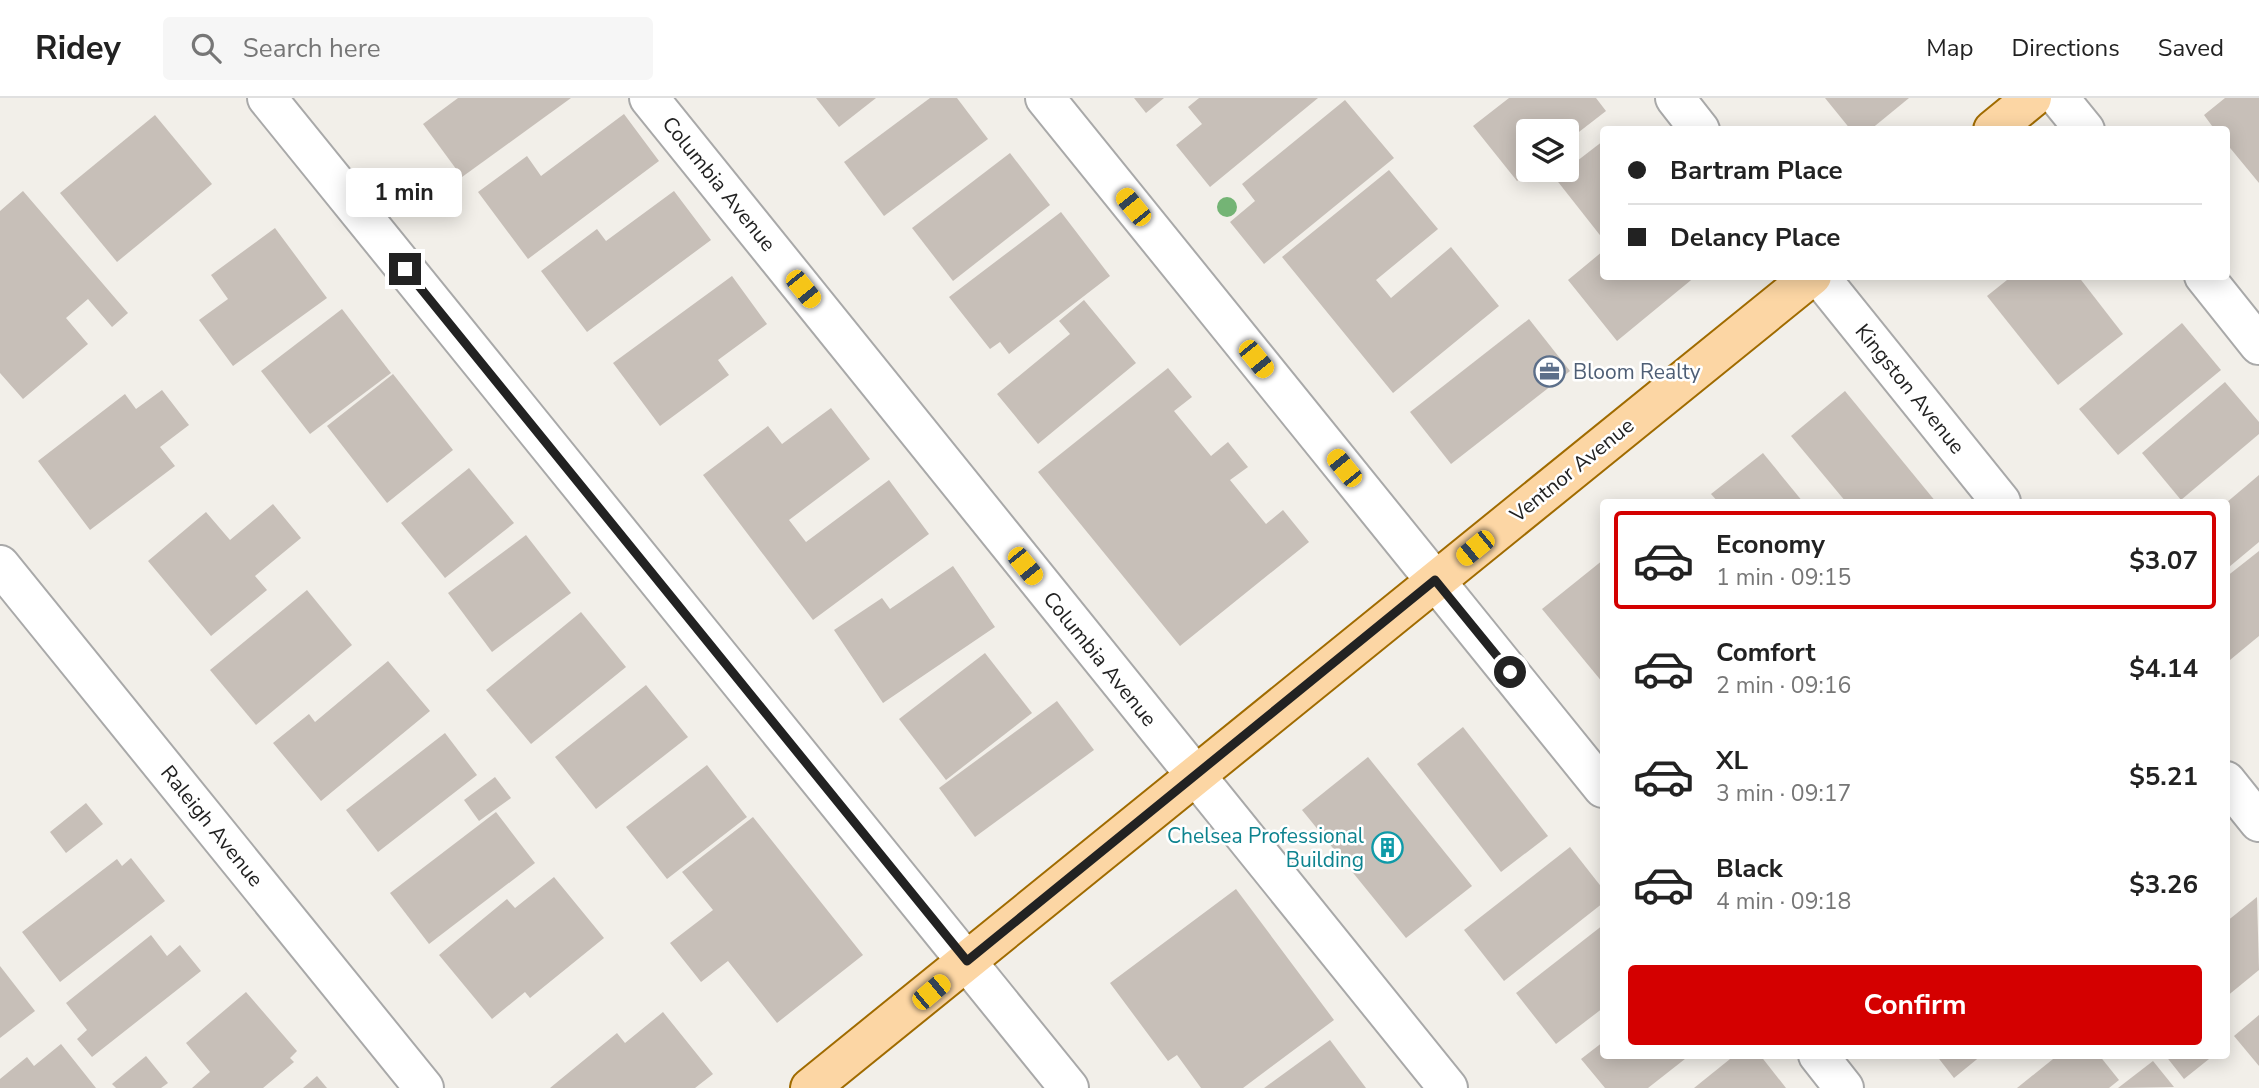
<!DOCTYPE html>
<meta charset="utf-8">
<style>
:root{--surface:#fff;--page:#f6f6f6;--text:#222;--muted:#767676;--line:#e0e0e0;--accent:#d40000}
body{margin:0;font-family:"Nunito Sans",sans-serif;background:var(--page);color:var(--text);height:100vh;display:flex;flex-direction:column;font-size:26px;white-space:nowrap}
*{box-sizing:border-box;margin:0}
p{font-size:23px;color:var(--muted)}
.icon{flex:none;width:38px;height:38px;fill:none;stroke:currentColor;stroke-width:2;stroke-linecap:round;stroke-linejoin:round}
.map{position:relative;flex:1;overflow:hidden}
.sheet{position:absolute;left:1600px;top:401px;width:630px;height:560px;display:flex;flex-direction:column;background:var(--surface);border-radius:7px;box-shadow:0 4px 18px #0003}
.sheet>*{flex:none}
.top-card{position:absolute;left:1600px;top:28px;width:630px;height:154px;border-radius:7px;box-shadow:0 4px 18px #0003;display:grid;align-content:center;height:154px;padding:0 28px;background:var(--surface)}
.controls{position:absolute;left:1516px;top:21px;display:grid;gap:14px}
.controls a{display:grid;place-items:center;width:63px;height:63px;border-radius:7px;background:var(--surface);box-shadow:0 4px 18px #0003;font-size:35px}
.end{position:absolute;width:32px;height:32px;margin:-16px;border:9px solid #222;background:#fff;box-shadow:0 0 0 4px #fff}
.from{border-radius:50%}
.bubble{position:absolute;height:49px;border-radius:7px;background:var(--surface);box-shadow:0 4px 18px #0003;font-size:23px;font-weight:700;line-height:49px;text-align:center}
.car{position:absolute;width:21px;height:42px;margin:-21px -10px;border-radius:9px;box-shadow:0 0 5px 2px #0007;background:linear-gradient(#f5c518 24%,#345 0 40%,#f5c518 0 76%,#345 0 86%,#f5c518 0)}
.top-card b{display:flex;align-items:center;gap:24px;height:66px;font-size:26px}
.top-card b+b{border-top:2px solid var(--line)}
.top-card i{width:18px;height:18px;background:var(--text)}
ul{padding:12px 0 0;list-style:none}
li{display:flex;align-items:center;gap:21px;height:98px;margin:0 14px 10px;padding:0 14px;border:4px solid transparent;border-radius:7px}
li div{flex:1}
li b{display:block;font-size:26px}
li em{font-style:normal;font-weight:700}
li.current{border-color:var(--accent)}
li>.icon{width:63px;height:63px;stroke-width:1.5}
.button{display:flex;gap:14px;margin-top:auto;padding:14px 28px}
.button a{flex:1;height:80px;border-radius:7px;background:var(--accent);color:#fff;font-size:28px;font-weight:700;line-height:80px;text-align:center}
header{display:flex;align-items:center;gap:42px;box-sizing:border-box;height:98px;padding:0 35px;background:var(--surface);border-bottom:2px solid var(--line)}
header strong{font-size:33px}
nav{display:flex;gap:38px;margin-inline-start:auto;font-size:24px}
.search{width:490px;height:63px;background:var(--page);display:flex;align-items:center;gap:18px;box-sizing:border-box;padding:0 24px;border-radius:7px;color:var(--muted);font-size:26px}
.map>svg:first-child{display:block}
.building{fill:#c7bfb8}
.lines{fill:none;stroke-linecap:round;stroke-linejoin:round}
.minor-casing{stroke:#a9a9a9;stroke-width:42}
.major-casing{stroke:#a06b00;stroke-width:42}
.minor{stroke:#fff;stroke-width:38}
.major{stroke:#fcd6a4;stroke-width:38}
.tree{fill:#74b475}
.route{stroke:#222;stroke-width:9}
.labels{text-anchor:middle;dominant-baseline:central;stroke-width:5;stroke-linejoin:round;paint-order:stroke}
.street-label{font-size:21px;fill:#222;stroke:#fff}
.service-label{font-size:21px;fill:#4e5e75;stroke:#fff;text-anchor:start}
.culture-label{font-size:21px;fill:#0d838f;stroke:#fff;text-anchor:end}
</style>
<header>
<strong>Ridey</strong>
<div class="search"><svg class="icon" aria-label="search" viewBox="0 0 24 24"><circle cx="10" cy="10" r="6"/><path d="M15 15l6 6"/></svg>Search here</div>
<nav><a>Map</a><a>Directions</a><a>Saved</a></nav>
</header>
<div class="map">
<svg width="2259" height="990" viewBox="0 0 2259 990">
<rect width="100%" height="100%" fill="#f2efe9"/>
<g class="building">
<polygon points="458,0 571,0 462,79 423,26"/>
<polygon points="816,0 876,0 839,29"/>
<polygon points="930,0 957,0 988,41 884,118 844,64"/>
<polygon points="1134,0 1164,0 1146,15"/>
<polygon points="1199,0 1318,0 1210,89 1176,47 1202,26 1188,9"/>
<polygon points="1509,0 1596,0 1606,13 1566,44 1566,33 1528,33 1528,72 1531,72 1517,83 1473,28"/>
<polygon points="1825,0 1909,0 1870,32 1851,32"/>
<polygon points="2225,0 2259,0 2259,85 2226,45 2226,32 2215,32 2204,17"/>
<polygon points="1345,2 1394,60 1264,166 1230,124 1255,103 1242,86"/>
<polygon points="624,16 659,63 528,161 478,94 527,58 541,78"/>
<polygon points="155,17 212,86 117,164 60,95"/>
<polygon points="1603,43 1603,141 1555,80"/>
<polygon points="1010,55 1050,107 953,183 912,130"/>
<polygon points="1389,72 1438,131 1376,182 1391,200 1451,149 1499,208 1393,295 1282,159"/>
<polygon points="23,93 128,215 112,229 88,201 66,220 88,246 23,301 0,275 0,113"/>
<polygon points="674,93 711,142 587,234 541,173 597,131 606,143"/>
<polygon points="1061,114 1110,178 1009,256 1000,244 990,251 949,199"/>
<polygon points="275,130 327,200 233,268 199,222 228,201 211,177"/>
<polygon points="1603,153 1603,178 1696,178 1617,243 1568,182"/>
<polygon points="732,178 767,226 718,262 729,277 660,328 613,265"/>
<polygon points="2012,178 2078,178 2123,236 2058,287 1987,198"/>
<polygon points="1084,202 1136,265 1038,346 997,296 1070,236 1059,223"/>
<polygon points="342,211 391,275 310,336 261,273"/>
<polygon points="1529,221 1570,273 1451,366 1410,314"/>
<polygon points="2182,225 2221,272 2118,357 2079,311"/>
<polygon points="1168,270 1192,299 1174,313 1211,358 1228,344 1248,369 1230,382 1266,426 1283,412 1309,444 1180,548 1038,374"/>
<polygon points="393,276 453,352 387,405 327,328"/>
<polygon points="2225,284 2259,324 2259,336 2181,402 2142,355"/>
<polygon points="162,292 189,327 160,349 175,368 90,432 38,363 125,296 136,311"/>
<polygon points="1845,293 1936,404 1846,404 1791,338"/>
<polygon points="831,310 870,361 789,422 806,444 889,382 929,436 813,522 703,377 768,328 782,346"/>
<polygon points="1763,355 1803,404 1718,404 1711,396"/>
<polygon points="469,370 514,425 445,480 401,425"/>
<polygon points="2259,377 2259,444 2229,469 2226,465 2226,405"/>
<polygon points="273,406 301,440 255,478 267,492 211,538 148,463 206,414 230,442"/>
<polygon points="526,437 571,495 492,554 448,495"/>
<polygon points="2259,453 2259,538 2230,562 2226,557 2226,479"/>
<polygon points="1603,462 1603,585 1542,511"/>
<polygon points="953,468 995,529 883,605 834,532 882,500 890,511"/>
<polygon points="307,492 352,547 256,627 210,572"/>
<polygon points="581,514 626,569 531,646 486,592"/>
<polygon points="985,555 1032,615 946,682 899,621"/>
<polygon points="388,563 430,613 321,703 273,645 309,616 315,624"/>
<polygon points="646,587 688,639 596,711 555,659"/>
<polygon points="1057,603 1094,652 975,739 939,690"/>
<polygon points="1463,629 1548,738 1501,774 1417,666"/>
<polygon points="445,635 477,677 378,754 346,712"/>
<polygon points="1368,659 1472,788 1406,840 1302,712"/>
<polygon points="707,667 747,719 667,781 626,729"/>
<polygon points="495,679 511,700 479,723 464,702"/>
<polygon points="86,705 103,726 66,755 50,734"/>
<polygon points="496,714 535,765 429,846 390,795"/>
<polygon points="753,719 863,857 777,925 728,863 701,884 670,845 713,812 682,774"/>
<polygon points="1570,749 1603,791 1603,805 1504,883 1464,832"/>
<polygon points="131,760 165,803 60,884 22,834 117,761 122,768"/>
<polygon points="554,779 604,840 530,900 525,894 492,921 439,857 507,801 515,810"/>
<polygon points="1236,791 1334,922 1243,990 1201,990 1177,957 1168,963 1110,885"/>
<polygon points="2257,799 2259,872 2226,899 2226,824"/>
<polygon points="1603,827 1603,910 1556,946 1516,895"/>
<polygon points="151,837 167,858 180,847 201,873 92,959 77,941 87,932 66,905"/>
<polygon points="0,868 35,913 0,940"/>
<polygon points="246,894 297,953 290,960 294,964 263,990 192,990 210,974 186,945"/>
<polygon points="663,914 713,976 695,990 550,990 617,935 625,945"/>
<polygon points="2259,917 2259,968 2234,938"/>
<polygon points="1330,942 1366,990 1264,990"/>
<polygon points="1603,944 1603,957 1690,957 1648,990 1605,990 1581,961"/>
<polygon points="61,946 96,990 0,990 0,981 27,959 34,968"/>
<polygon points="1735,957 1760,957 1786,990 1694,990"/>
<polygon points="1936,957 1982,957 1954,980"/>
<polygon points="2058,957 2099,957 2119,982 2109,990 2017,990"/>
<polygon points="2165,957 2214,957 2184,981"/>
<polygon points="146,958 168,985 161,990 116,990 112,986"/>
<polygon points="2153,963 2174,989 2118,990"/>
<polygon points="317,978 327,990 303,990"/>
</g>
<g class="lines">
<defs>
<g id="minor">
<polyline points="267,0 1069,990"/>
<polyline points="649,0 1448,990"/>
<polyline points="1045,0 1603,690"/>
<polyline points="1675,0 1700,32"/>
<polyline points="2059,0 2085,32"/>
<polyline points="1819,178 2001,404"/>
<polyline points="2204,178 2259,247"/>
<polyline points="0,467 424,990"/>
<polyline points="2226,683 2259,724"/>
<polyline points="1818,957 1844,990"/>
</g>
<g id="major">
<polyline points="1993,32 2032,0"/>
<polyline points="810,990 1812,178"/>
</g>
</defs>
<use href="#minor" class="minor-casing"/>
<use href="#major" class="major-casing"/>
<use href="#minor" class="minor"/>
<use href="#major" class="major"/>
</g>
<circle class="tree" cx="1227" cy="109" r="10"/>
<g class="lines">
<polyline class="route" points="405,171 967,863 1435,482 1510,574"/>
</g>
<defs>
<symbol id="office-ring" viewBox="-11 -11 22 22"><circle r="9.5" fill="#fff" stroke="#5c6f8a" stroke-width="1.5"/><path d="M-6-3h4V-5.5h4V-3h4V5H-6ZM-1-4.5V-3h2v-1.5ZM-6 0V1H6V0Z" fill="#5c6f8a"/></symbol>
<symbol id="building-ring" viewBox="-11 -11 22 22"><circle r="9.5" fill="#fff" stroke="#0f9aa8" stroke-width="1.5"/><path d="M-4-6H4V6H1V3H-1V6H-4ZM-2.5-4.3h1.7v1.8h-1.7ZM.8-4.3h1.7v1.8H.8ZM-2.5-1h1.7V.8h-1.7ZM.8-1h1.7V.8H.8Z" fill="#0f9aa8"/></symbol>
</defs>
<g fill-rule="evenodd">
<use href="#office-ring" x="1532" y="256" width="35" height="35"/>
<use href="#building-ring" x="1370" y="732" width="35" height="35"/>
</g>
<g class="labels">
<g class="street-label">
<text transform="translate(719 86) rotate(51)">Columbia Avenue</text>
<text transform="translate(1910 291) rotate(51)">Kingston Avenue</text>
<text transform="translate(1572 372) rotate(-39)">Ventnor Avenue</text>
<text transform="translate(1100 561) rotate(51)">Columbia Avenue</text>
<text transform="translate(212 728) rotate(51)">Raleigh Avenue</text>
</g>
<g class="service-label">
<text x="1573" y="274">Bloom Realty</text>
</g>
<g class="culture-label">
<text x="1364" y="738">Chelsea Professional<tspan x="1364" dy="24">Building</tspan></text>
</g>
</g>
</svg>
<div class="controls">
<a><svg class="icon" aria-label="layers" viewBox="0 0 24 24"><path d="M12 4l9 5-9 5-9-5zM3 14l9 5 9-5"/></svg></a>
</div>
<i class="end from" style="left:1510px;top:574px"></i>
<i class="end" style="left:405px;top:171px"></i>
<div class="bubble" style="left:346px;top:70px;width:116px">1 min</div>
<i class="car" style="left:1133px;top:109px;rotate:321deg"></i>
<i class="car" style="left:803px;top:191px;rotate:141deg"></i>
<i class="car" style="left:1256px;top:261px;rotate:141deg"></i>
<i class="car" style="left:1344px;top:370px;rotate:321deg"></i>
<i class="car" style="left:1475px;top:450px;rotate:231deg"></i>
<i class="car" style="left:1025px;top:468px;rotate:141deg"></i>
<i class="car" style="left:931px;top:894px;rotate:50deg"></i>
<div class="top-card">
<b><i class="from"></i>Bartram Place</b>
<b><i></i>Delancy Place</b>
</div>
<section class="sheet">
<ul>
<li class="current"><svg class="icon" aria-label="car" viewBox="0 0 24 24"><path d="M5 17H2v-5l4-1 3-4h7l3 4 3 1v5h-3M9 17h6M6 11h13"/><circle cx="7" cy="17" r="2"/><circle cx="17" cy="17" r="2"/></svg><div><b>Economy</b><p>1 min · 09:15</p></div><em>$3.07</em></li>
<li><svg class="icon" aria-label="car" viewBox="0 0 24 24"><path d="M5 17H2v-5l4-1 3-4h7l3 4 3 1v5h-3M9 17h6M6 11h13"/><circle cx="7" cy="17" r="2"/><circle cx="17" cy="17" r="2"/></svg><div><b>Comfort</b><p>2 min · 09:16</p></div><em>$4.14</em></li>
<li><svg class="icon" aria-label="car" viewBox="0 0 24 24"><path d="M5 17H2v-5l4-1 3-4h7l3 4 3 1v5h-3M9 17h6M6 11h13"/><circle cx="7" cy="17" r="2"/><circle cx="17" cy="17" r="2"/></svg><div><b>XL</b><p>3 min · 09:17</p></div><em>$5.21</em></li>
<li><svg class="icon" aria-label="car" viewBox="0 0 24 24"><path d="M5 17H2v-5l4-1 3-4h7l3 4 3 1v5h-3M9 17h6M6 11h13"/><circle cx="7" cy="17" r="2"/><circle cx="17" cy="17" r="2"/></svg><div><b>Black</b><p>4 min · 09:18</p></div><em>$3.26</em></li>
</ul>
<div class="button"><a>Confirm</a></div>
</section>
</div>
